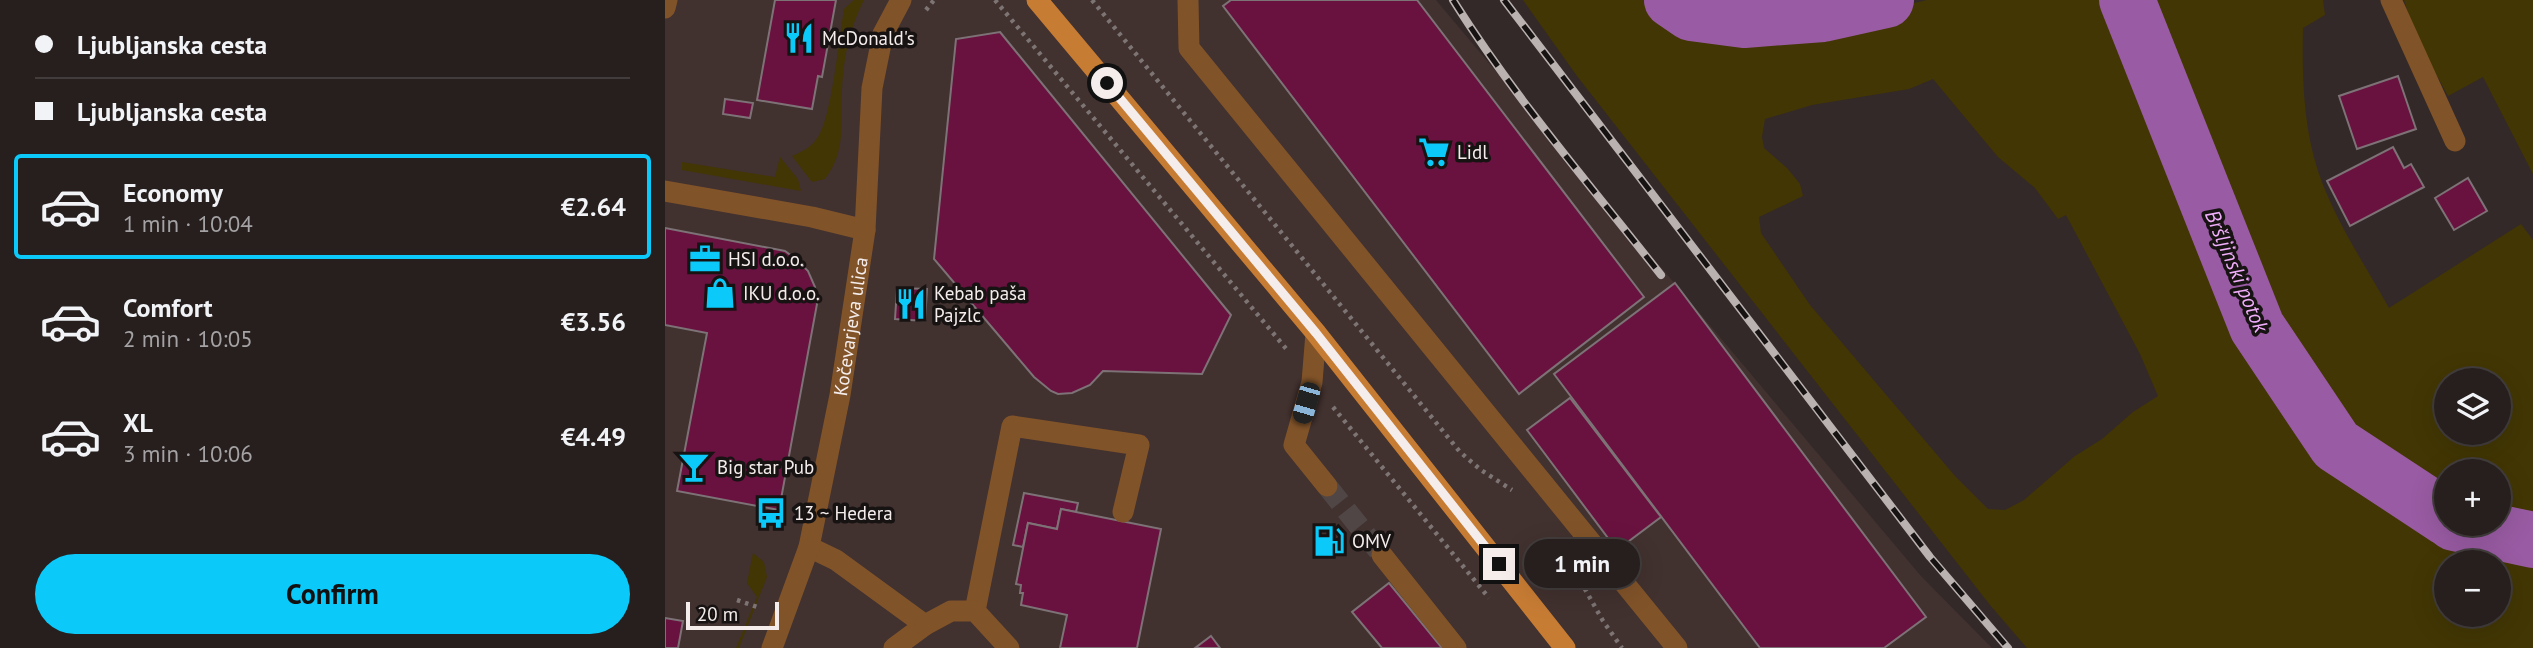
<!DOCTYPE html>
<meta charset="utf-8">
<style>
:root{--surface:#261f1e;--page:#322c2b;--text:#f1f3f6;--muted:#a4a2a4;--line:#423d3c;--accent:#0bcafa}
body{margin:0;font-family:"PT Sans",sans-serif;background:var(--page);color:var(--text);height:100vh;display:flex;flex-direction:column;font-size:26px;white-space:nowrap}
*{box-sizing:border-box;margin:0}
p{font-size:23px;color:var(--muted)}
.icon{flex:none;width:38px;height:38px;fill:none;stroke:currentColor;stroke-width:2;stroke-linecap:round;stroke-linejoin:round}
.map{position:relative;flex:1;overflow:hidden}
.side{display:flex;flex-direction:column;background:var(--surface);width:665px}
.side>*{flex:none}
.hud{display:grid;align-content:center;height:154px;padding:0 35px;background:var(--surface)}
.fabs{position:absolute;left:1769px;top:368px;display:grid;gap:14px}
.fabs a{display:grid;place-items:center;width:77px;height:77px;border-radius:50%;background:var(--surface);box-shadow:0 7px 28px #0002,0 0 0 2px var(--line);font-size:35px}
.scale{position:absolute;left:21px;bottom:18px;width:93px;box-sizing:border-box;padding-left:7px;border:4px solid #f4edec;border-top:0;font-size:19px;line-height:24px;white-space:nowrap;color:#f4edec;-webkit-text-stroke:5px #171313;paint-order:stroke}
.end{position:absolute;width:32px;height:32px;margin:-16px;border:9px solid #f4edec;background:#111;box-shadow:0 0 0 4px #111}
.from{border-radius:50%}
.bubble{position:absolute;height:49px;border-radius:24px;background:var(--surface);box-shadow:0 7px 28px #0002,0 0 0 2px var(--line);font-size:23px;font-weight:700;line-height:49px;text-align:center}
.car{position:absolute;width:21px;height:42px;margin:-21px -10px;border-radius:9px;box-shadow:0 0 5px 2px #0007;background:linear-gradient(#222 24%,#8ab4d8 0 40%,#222 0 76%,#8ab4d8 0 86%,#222 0)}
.hud b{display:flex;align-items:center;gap:24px;height:66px;font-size:26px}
.hud b+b{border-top:2px solid var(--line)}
.hud i{width:18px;height:18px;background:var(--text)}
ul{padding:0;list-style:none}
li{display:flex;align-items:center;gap:21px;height:105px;margin:0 14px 10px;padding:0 21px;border:4px solid transparent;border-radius:7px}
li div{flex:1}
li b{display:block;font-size:26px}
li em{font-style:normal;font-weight:700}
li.active{border-color:var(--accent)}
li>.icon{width:63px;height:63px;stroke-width:1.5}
.button{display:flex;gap:14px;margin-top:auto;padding:14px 35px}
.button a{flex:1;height:80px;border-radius:42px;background:var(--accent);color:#111;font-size:28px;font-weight:700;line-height:80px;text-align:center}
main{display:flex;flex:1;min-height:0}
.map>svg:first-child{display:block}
.built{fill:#41312f}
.green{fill:#423604;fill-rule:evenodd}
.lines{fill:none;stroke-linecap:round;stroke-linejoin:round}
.river{stroke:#995ba3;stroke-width:56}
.building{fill:#69123f;stroke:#7d7276;stroke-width:2}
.minor-tunnel{stroke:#504645;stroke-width:21;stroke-dasharray:21 10;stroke-linecap:butt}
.path{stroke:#7d7574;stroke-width:4.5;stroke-dasharray:3.5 5;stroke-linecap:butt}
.minor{stroke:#815329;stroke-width:21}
.major{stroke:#c77c34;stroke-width:21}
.rail-casing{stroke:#bab2b1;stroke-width:8}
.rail{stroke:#171313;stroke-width:5;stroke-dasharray:16;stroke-linecap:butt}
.route{stroke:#f4edec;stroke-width:9}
.labels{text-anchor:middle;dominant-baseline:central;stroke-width:7;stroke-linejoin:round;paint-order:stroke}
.poi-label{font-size:19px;fill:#f4edec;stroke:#171313;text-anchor:start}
.street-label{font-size:19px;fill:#f4edec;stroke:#171313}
.water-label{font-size:21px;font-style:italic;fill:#f0aefa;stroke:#171313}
</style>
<main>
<section class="side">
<div class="hud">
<b><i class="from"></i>Ljubljanska cesta</b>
<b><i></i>Ljubljanska cesta</b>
</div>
<ul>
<li class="active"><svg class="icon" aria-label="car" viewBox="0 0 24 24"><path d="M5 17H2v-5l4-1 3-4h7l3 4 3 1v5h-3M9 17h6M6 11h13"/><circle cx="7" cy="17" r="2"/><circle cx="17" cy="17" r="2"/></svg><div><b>Economy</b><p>1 min · 10:04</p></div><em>€2.64</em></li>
<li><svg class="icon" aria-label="car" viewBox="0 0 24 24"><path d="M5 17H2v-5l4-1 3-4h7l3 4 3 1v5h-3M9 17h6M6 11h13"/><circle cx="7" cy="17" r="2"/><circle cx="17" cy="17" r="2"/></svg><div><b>Comfort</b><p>2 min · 10:05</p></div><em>€3.56</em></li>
<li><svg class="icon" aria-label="car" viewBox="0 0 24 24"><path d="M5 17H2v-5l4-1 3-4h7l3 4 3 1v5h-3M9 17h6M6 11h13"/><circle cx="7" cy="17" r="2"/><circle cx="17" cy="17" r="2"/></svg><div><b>XL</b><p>3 min · 10:06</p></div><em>€4.49</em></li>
</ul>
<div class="button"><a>Confirm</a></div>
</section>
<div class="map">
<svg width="1868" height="648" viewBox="0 0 1868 648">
<rect width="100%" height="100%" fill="#332928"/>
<polygon class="built" points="0,0 771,0 1256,576 1327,648 0,648"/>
<g class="green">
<path d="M189 0H199C184 30 179 56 177 90 175 124 182 150 160 179L147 182 127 156C138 151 146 148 153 137 167 116 174 38 179 9Z"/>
<path d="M858 0H983L1013 23 1025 28 1126 32 1262 0H1658L1660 15 1638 28C1637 75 1638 125 1653 171 1669 219 1699 263 1724 308L1856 224 1868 240V533L1833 523 1834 471H1782L1781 494 1725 462 1684 431 1643 386 1617 347 1575 304 1557 314 1578 355 1647 439 1691 479 1738 508 1793 537 1850 561 1868 566V648H1362L1325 605 912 76ZM1268 79 1333 157 1370 188 1393 219 1401 215 1475 354 1493 396 1468 412 1437 439 1410 456 1359 500 1340 510 1323 509 1290 476 1145 305 1096 233 1094 217 1138 196 1135 184 1122 168 1099 148 1097 137 1100 119 1147 105 1244 89ZM1782 380H1834V432H1782ZM1782 562H1834V614H1782Z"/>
<polygon points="1049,0 1168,0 1068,4"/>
<polygon points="1739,0 1868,0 1868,174 1818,77 1783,96 1751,37"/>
<polygon points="115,157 133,179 136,191 17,170 17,162 110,177"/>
<polygon points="88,553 99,562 102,577 74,648 71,648 92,597 82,583"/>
</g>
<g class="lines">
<g class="river">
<polyline points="1007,0 1026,13 1079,20 1158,14 1221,0"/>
<polyline points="1462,0 1592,327 1671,445 1782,518"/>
<polyline points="1789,523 1868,540"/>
</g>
</g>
<g class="building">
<polygon points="110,0 171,0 157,77 153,76 147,109 92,100"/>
<polygon points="566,0 752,0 979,297 854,394 558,6"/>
<polygon points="335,32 566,315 537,374 438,371 425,385 407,393 393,394 386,391 369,377 269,259 291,39"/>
<polygon points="1733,76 1751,129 1692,149 1674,96"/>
<polygon points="60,99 88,103 85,118 58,114"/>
<polygon points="1728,147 1739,168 1746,164 1759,187 1685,226 1662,181"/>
<polygon points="1803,178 1822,211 1789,230 1770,198"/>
<polygon points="0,228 120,251 132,260 143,271 150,287 152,304 114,510 12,491 42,333 0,325"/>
<polygon points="1010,283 1261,617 1219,648 1095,648 889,374"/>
<polygon points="232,288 262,289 260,321 230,319"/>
<polygon points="905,398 996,517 952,550 862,430"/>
<polygon points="359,493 413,503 411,512 396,509 392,529 363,523 358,547 348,545"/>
<polygon points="396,509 496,529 472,648 395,648 402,615 356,605 358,593 355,593 356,585 351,584 363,523 392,529"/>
<polygon points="724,583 777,648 717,648 687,612"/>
<polygon points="0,618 18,621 13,648 0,648"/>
<polygon points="546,636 555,648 530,648"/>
</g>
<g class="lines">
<polyline class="minor-tunnel" points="662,486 717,555"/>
<g class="path">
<polyline points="330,0 623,351"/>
<polyline points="427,0 795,452 816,470 847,490"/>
<polyline points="261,10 269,0"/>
<polyline points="668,407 824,598"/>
<polyline points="903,559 938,621 957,648"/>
<polyline points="72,600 95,608"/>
</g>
<g class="minor">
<polyline points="523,0 524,48 1012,648"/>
<polyline points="1726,0 1790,141"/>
<polyline points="0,8 2,0"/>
<polyline points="0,191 147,217 200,230"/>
<polyline points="651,333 647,382 629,445 662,486"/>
<polyline points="144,547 171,560 260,625 229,648"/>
<polyline points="717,555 791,648"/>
<polyline points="310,611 347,426 474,445 458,512"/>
<polyline points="260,625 286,611 310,611 344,648"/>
<path id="s1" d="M107 648 144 547 175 395 200 230 207 88 218 34 236 0"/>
</g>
<polyline class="major" points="372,0 651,333 900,648"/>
<defs>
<g id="rail">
<path d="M788 0C849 97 925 185 996 275"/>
<polyline points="839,0 1265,557 1343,648"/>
</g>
</defs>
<use href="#rail" class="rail-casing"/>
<use href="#rail" class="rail"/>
</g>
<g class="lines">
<polyline class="route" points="442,83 651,333 834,564"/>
</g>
<defs>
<symbol id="restaurant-bare" viewBox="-9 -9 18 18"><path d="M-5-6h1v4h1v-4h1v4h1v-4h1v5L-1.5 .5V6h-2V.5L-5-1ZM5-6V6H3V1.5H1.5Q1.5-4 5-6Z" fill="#0bcafa" stroke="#171313" stroke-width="2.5" paint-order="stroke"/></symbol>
<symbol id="supermarket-bare" viewBox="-9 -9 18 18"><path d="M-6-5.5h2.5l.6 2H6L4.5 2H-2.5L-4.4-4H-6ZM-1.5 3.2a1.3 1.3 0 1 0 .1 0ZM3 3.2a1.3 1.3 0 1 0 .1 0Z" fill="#0bcafa" stroke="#171313" stroke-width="2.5" paint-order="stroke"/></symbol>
<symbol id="office-bare" viewBox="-9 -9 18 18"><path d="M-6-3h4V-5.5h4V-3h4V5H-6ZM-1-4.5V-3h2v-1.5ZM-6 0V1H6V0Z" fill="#0bcafa" stroke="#171313" stroke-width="2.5" paint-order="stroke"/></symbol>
<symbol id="shop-bare" viewBox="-9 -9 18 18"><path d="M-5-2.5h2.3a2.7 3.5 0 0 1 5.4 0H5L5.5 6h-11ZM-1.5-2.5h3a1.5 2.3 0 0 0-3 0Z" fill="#0bcafa" stroke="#171313" stroke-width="2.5" paint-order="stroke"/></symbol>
<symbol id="bar-bare" viewBox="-9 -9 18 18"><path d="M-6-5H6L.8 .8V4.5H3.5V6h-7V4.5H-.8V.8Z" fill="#0bcafa" stroke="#171313" stroke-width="2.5" paint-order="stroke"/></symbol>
<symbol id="bus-bare" viewBox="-9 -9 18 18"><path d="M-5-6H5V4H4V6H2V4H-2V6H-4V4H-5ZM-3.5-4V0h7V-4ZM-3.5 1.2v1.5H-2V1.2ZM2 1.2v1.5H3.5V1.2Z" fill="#0bcafa" stroke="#171313" stroke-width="2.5" paint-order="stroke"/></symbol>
<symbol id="fuel-bare" viewBox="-9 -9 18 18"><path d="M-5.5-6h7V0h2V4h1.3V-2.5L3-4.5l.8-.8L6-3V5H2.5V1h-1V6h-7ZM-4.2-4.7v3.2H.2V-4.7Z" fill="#0bcafa" stroke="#171313" stroke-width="2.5" paint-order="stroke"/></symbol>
</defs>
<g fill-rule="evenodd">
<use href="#restaurant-bare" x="112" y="16" width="44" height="44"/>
<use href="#supermarket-bare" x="747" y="130" width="44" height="44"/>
<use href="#office-bare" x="18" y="237" width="44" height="44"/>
<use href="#shop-bare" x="33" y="271" width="44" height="44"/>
<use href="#restaurant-bare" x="224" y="282" width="44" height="44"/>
<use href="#bar-bare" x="7" y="445" width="44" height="44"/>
<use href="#bus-bare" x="84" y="491" width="44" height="44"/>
<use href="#fuel-bare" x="642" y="519" width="44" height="44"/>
</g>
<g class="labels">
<g class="poi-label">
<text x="157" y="38">McDonald's</text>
<text x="792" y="152">Lidl</text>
<text x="63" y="259">HSI d.o.o.</text>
<text x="78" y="293">IKU d.o.o.</text>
<text x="269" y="293">Kebab paša<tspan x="269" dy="22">Pajzlc</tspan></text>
<text x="52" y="467">Big star Pub</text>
<text x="129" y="513">13 ~ Hedera</text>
<text x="687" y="541">OMV</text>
</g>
<g class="street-label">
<text stroke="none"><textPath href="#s1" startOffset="332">Kočevarjeva ulica</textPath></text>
</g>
<g class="water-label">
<text transform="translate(1572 271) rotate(67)">Bršljinski potok</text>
</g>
</g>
</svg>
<div class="fabs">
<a><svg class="icon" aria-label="layers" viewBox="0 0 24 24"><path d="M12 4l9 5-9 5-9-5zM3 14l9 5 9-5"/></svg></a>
<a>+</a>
<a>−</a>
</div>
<div class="scale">20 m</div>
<i class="end from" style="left:442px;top:83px"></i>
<i class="end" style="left:834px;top:564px"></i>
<div class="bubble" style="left:859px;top:539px;width:116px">1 min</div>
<i class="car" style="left:641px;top:403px;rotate:196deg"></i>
</div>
</main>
